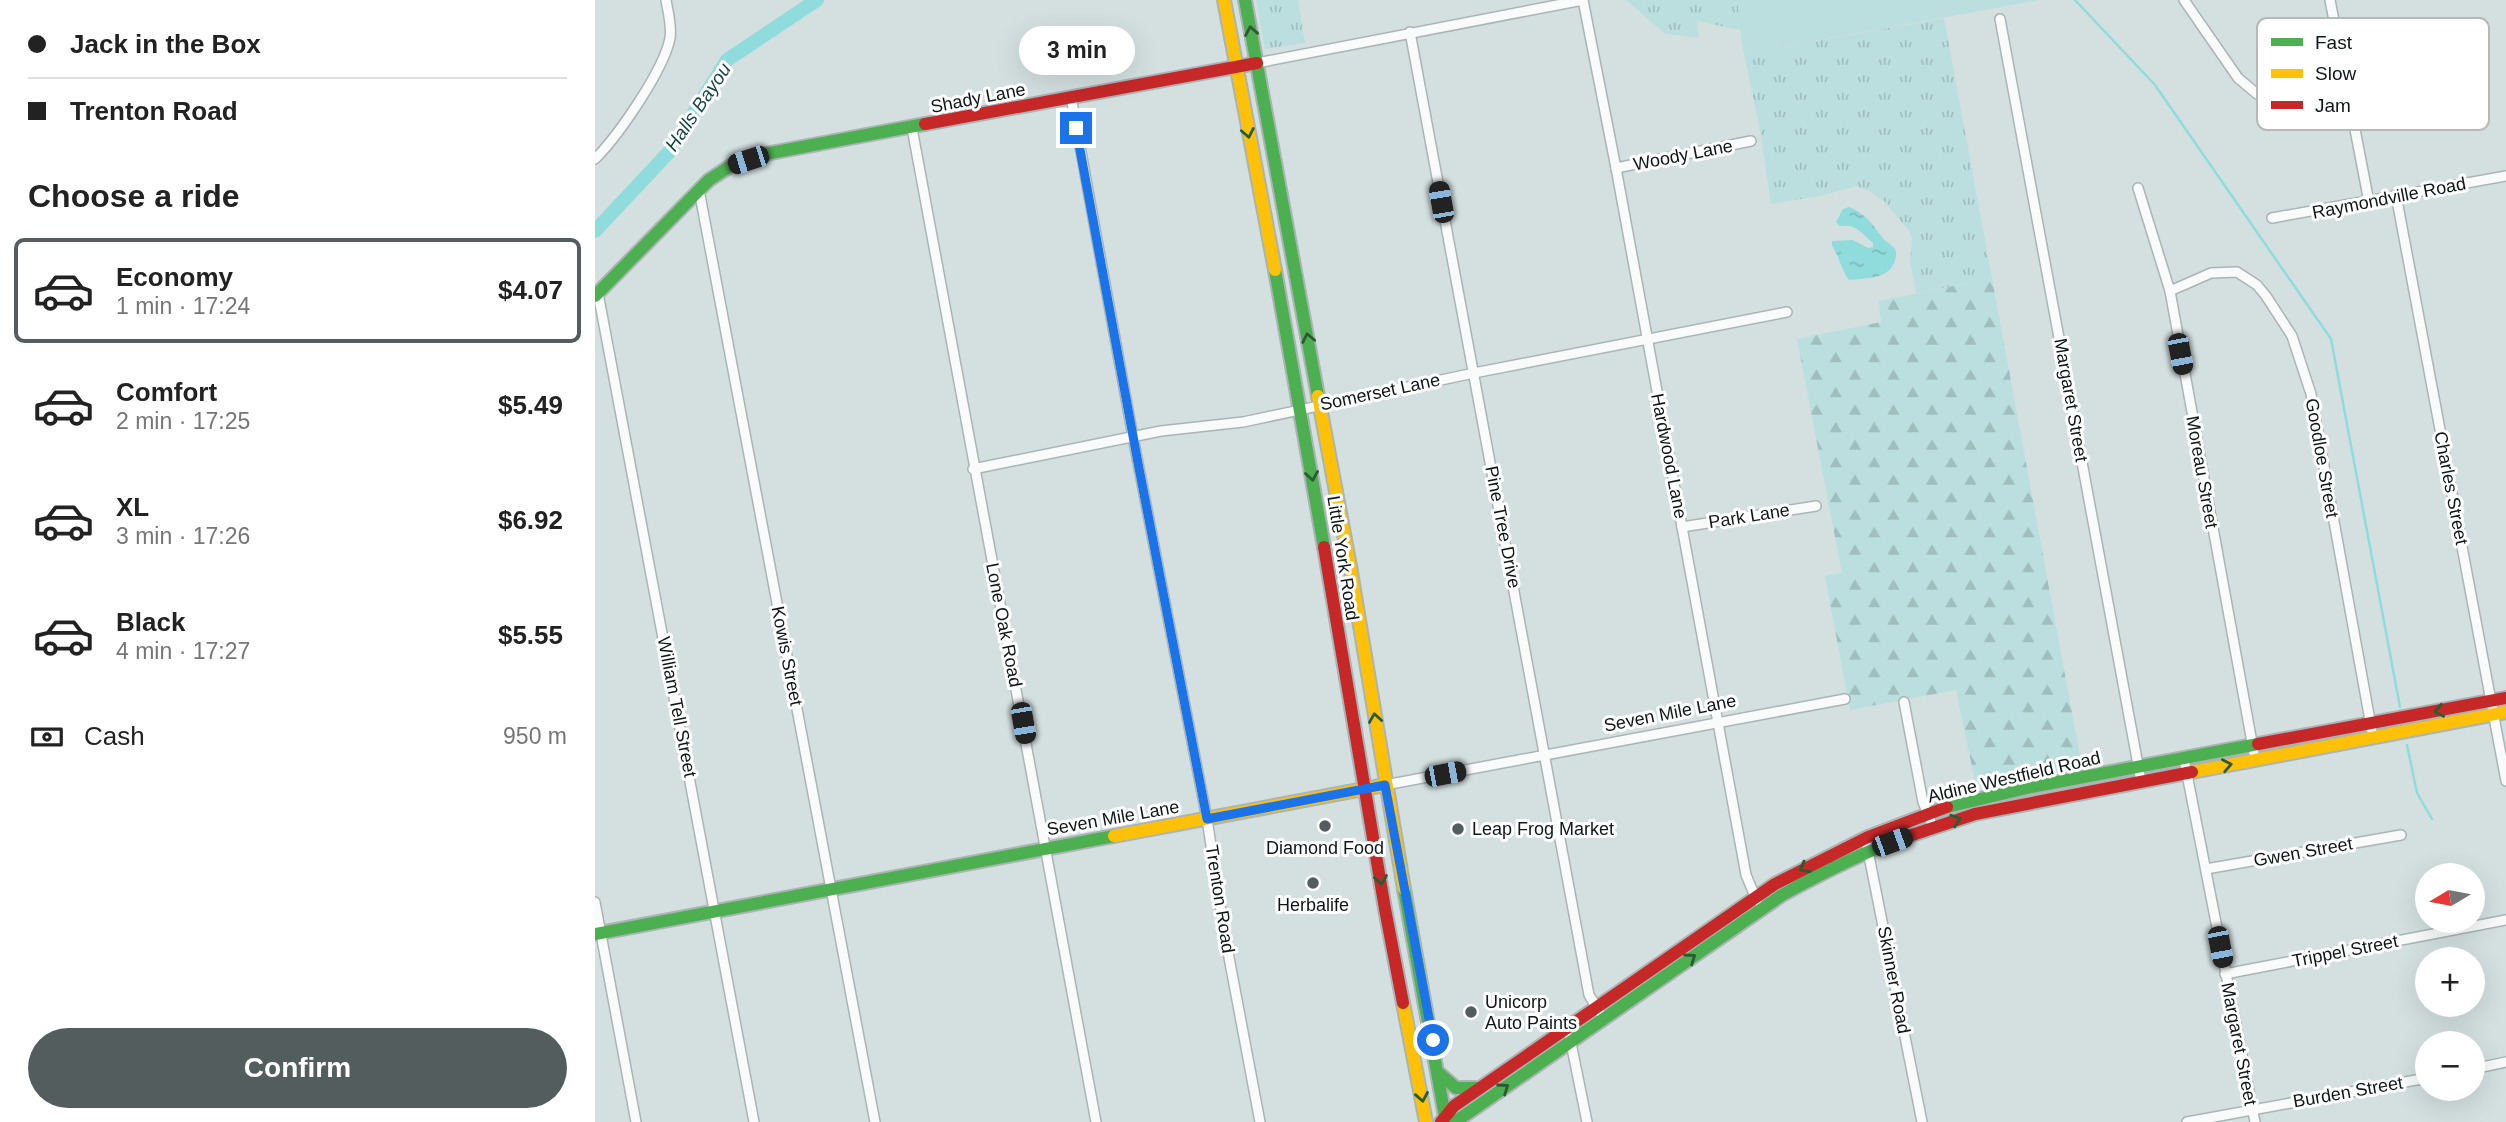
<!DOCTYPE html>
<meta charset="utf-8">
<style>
:root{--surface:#fff;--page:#f6f6f6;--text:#222;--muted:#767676;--line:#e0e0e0;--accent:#545d5d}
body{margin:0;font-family:Helvetica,sans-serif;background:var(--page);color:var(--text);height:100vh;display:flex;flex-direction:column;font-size:26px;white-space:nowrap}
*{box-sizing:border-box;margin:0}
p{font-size:23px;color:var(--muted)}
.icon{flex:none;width:38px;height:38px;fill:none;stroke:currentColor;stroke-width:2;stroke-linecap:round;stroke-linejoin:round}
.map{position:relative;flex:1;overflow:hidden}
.panel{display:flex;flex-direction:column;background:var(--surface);width:595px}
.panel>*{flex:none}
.guide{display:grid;align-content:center;height:154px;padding:0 28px;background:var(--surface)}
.needle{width:46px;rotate:260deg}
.buttons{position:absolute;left:1820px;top:863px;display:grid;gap:14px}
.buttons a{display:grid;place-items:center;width:70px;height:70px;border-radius:50%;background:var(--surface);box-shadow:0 7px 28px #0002;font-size:35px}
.end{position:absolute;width:32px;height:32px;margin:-16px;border:9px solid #1a73e8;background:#fff;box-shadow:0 0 0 4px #fff}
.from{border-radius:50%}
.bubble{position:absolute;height:49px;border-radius:24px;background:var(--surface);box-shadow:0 7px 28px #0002;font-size:23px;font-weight:700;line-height:49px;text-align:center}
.car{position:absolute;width:21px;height:42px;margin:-21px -10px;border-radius:9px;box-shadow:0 0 5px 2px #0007;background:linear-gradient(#222 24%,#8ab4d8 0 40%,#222 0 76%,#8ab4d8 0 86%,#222 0)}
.guide b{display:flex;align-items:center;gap:24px;height:66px;font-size:26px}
.guide b+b{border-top:2px solid var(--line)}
.guide i{width:18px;height:18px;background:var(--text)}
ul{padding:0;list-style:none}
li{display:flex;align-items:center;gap:21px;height:105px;margin:0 14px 10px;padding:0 14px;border:4px solid transparent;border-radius:10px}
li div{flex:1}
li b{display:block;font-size:26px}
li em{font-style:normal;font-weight:700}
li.selected{border-color:var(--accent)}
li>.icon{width:63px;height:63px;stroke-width:1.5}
h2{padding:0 28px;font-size:32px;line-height:84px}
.pay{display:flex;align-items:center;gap:18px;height:77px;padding:0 28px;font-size:26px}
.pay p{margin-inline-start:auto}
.action{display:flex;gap:14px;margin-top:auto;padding:14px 28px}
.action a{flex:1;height:80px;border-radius:42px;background:var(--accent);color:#fff;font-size:28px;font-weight:700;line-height:80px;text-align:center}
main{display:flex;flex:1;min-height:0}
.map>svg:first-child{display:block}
.grass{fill:url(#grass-tufts)}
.forest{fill:url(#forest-firs)}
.green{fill:#badfde}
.water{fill:url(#water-ripples)}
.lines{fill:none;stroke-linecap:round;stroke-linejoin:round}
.stream{stroke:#90dbdb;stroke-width:2.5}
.river{stroke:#90dbdb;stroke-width:14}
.street-casing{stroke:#abb4b4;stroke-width:12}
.fast-casing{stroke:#abb4b4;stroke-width:16}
.slow-casing{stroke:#abb4b4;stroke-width:16}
.jam-casing{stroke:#abb4b4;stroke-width:16}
.street{stroke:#f9fafa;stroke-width:9}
.fast{stroke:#4caf50;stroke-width:12}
.slow{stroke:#ffc107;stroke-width:12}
.jam{stroke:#c62828;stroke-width:12}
.oneway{stroke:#2a5b31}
.route{stroke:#1a73e8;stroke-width:9}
.poi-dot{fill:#545d5d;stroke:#fff;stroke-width:2.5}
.labels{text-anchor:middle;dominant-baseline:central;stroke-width:6;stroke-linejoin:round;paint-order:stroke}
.street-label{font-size:18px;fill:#0f1717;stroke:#fff}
.poi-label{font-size:18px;fill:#0f1717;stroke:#fff;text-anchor:start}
.water-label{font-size:19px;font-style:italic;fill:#174747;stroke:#fff}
.key{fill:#fff;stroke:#b7b9b9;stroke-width:2}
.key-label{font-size:19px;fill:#0f1717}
</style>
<main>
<section class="panel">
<div class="guide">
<b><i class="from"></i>Jack in the Box</b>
<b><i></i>Trenton Road</b>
</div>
<h2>Choose a ride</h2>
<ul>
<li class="selected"><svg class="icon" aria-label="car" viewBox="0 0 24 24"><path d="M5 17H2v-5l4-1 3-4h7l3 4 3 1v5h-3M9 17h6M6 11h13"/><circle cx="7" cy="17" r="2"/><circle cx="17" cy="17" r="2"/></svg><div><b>Economy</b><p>1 min · 17:24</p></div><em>$4.07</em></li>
<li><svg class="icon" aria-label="car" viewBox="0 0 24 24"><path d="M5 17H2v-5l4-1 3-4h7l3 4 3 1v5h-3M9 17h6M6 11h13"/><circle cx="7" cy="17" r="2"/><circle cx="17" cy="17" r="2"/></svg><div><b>Comfort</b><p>2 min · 17:25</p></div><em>$5.49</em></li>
<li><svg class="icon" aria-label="car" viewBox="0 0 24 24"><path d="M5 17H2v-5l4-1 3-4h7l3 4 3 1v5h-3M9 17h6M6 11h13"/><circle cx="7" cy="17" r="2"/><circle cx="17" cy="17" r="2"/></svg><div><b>XL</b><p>3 min · 17:26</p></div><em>$6.92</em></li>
<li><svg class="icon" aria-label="car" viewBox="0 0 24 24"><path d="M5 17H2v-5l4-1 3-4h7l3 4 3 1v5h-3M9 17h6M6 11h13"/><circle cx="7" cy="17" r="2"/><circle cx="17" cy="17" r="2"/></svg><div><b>Black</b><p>4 min · 17:27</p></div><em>$5.55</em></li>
</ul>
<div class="pay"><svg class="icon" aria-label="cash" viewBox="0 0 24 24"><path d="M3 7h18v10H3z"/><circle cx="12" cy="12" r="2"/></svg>Cash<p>950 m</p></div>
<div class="action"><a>Confirm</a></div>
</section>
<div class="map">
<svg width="1911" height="1122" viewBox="0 0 1911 1122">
<defs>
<pattern id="grass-tufts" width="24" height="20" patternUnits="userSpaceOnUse" patternTransform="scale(1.75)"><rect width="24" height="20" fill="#badfde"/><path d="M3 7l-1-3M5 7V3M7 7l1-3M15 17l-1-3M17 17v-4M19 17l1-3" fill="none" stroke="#9fbfbe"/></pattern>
<pattern id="forest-firs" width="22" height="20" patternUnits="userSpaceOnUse" patternTransform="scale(1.75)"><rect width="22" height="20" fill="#badfde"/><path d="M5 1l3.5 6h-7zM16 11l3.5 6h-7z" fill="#9fbfbe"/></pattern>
<pattern id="water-ripples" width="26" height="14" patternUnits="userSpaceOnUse" patternTransform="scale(1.75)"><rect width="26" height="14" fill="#90dbdb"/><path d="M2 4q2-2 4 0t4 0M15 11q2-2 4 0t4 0" fill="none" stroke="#7bbbbb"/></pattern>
</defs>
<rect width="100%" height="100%" fill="#d4e0e0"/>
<g class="grass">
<polygon points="661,0 703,0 710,43 670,49"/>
<polygon points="1031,0 1142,0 1146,26 1144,30 1102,21 1104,38 1070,34"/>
<polygon points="1349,18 1397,278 1321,293 1315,261 1317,240 1314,231 1289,201 1274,191 1261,186 1230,195 1176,204 1165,130 1149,54"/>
</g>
<polygon class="forest" points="1397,278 1487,767 1381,786 1361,690 1255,710 1230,576 1247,573 1202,339 1286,322 1284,301"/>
<path class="green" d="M1142 0H1444L1149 54C1145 35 1145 19 1142 0Z"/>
<path class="water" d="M1254 207C1268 212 1278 224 1287 237 1290 242 1295 243 1299 248 1303 253 1301 258 1299 263 1292 280 1269 278 1254 280 1246 270 1245 257 1237 246V241L1258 240 1273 248 1278 247V243C1265 232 1262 224 1245 226L1241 222 1248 209Z"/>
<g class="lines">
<g class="stream">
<polyline points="1480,0 1560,85 1736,339 1805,707"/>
<polyline points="1812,745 1822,793 1837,819"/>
</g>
<polyline class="river" points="0,231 75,151 132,60 222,0"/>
<defs>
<g id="street">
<polyline points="1589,0 1643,78 1662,94 1674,97 1691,97 1752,85"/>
<polyline points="1735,0 1774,202"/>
<polyline points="1405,19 1546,781"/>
<polyline points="815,32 994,995 1009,1019"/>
<polyline points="662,63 988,0 1021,168 1151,875 1162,901"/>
<polyline points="476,97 538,437 612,819 629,931 665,1122"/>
<polyline points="317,128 501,1122"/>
<path d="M0 159C23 136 69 70 75 38 77 26 73 12 71 0"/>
<polyline points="1021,168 1156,141"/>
<polyline points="1543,188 1575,291 1660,759"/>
<polyline points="104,190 280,1122"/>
<polyline points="1801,195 1911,781"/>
<polyline points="1677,218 1911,176"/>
<polyline points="1575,291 1616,273 1642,272 1662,285 1671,296 1697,336 1716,394 1778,737"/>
<polyline points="3,293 159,1122"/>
<polyline points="378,469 566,431 648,422 879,373 1192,312"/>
<polyline points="1087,527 1221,506"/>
<polyline points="1309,702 1328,802 1338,827"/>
<polyline points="1589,759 1660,1122"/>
<polyline points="790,785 1250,699"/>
<polyline points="1272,846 1327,1122"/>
<polyline points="1611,869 1806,835"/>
<polyline points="0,902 41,1122"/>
<polyline points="1630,974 1911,920"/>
<polyline points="975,1038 992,1122"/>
<polyline points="1878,1069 1911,1062"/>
<polyline points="1592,1122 1832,1078"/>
</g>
<g id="fast">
<polyline points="650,0 723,396"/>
<polyline points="680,270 729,547"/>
<polyline points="0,296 114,180 137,165 170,154 330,124"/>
<polyline points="1352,807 1436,787 1663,744"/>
<polyline points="809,889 851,1122"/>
<polyline points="0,934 519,836"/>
<polyline points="845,1074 861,1088 882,1088"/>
<path d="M851 1119 863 1120 1187 895C1227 873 1268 852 1311 837"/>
</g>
<g id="slow">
<polyline points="629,0 680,270"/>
<polyline points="723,396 755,566 809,889"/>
<polyline points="1597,772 1911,712"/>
<polyline points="519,836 790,785"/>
<polyline points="808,1003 831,1122"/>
</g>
<g id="jam">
<polyline points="330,124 662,63"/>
<polyline points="729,547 790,909 808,1003"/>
<polyline points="1663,744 1911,698"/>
<polyline points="1311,837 1380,814 1597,772"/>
<polyline points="846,1122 859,1106 1180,884 1273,837 1352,807"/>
</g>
</defs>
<use href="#street" class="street-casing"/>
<use href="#fast" class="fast-casing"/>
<use href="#slow" class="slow-casing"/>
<use href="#jam" class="jam-casing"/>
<use href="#street" class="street"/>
<use href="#fast" class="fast"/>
<use href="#slow" class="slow"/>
<use href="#jam" class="jam"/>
</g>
<defs><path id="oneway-chevron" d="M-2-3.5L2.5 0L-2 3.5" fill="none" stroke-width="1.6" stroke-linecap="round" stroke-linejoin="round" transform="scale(1.75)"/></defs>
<g class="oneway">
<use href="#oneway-chevron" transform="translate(656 31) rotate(-100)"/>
<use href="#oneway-chevron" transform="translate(653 133) rotate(79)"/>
<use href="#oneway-chevron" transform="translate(713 338) rotate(-101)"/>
<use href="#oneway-chevron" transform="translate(717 476) rotate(81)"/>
<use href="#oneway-chevron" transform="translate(1844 711) rotate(169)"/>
<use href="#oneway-chevron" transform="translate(780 718) rotate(-99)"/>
<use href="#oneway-chevron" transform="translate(1632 765) rotate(-11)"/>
<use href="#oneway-chevron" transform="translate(1361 820) rotate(-18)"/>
<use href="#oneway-chevron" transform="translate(1209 868) rotate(151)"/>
<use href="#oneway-chevron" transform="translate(786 880) rotate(80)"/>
<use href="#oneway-chevron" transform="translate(1096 958) rotate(-35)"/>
<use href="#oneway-chevron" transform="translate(909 1088) rotate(-35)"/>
<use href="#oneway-chevron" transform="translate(827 1097) rotate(80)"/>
</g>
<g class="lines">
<polyline class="route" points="481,128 543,463 612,819 790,785 838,1040"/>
</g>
<g class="poi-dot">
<circle cx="730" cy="826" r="7"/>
<circle cx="863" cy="829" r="7"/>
<circle cx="718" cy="883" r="7"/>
<circle cx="876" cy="1012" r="7"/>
</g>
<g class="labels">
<g class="street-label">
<text transform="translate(383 98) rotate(-11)">Shady Lane</text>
<text transform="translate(1088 155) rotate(-11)">Woody Lane</text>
<text transform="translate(1794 198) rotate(-11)">Raymondville Road</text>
<text transform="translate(785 392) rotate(-12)">Somerset Lane</text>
<text transform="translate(1476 400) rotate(80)">Margaret Street</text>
<text transform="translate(1074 456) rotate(79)">Hardwood Lane</text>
<text transform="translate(1727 458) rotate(80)">Goodloe Street</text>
<text transform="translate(1607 472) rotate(80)">Moreau Street</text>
<text transform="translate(1856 488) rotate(79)">Charles Street</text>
<text transform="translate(1154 516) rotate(-9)">Park Lane</text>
<text transform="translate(908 527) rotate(79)">Pine Tree Drive</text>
<text transform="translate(748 558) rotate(81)">Little York Road</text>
<text transform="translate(409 625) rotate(79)">Lone Oak Road</text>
<text transform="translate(192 656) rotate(79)">Kowis Street</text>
<text transform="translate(82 707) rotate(79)">William Tell Street</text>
<text transform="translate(1075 713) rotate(-11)">Seven Mile Lane</text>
<text transform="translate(1419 777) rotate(-13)">Aldine Westfield Road</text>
<text transform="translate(518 818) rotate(-10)">Seven Mile Lane</text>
<text transform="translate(1708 852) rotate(-10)">Gwen Street</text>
<text transform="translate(625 899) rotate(81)">Trenton Road</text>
<text transform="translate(1750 951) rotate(-11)">Trippel Street</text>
<text transform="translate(1299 980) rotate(79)">Skinner Road</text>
<text transform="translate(1644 1044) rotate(79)">Margaret Street</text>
<text transform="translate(1753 1092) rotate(-10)">Burden Street</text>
</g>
<g class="poi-label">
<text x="877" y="829">Leap Frog Market</text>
<text x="730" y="848" text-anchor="middle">Diamond Food</text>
<text x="718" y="905" text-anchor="middle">Herbalife</text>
<text x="890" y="1002">Unicorp<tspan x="890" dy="21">Auto Paints</tspan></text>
</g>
<g class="water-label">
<text transform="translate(103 107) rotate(-56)">Halls Bayou</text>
</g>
</g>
<rect x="1662" y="18" width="232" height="112" rx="10" class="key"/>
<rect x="1676" y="38" width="32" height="8" fill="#4caf50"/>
<rect x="1676" y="69" width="32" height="9" fill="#ffc107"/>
<rect x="1676" y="101" width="32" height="8" fill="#c62828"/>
<g class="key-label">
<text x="1720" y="49">Fast</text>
<text x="1720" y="80">Slow</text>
<text x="1720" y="112">Jam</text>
</g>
</svg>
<div class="buttons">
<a><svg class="needle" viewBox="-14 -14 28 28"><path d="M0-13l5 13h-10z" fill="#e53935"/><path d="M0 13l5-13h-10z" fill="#767676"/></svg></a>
<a>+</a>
<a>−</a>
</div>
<i class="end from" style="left:838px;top:1040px"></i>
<i class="end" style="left:481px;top:128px"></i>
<div class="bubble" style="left:424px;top:26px;width:116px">3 min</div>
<i class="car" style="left:153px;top:160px;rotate:252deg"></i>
<i class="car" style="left:846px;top:202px;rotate:350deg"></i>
<i class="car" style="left:1585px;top:354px;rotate:169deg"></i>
<i class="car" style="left:428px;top:723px;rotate:170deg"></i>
<i class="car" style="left:850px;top:774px;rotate:79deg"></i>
<i class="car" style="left:1297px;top:842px;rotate:70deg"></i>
<i class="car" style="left:1625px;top:947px;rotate:169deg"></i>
</div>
</main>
